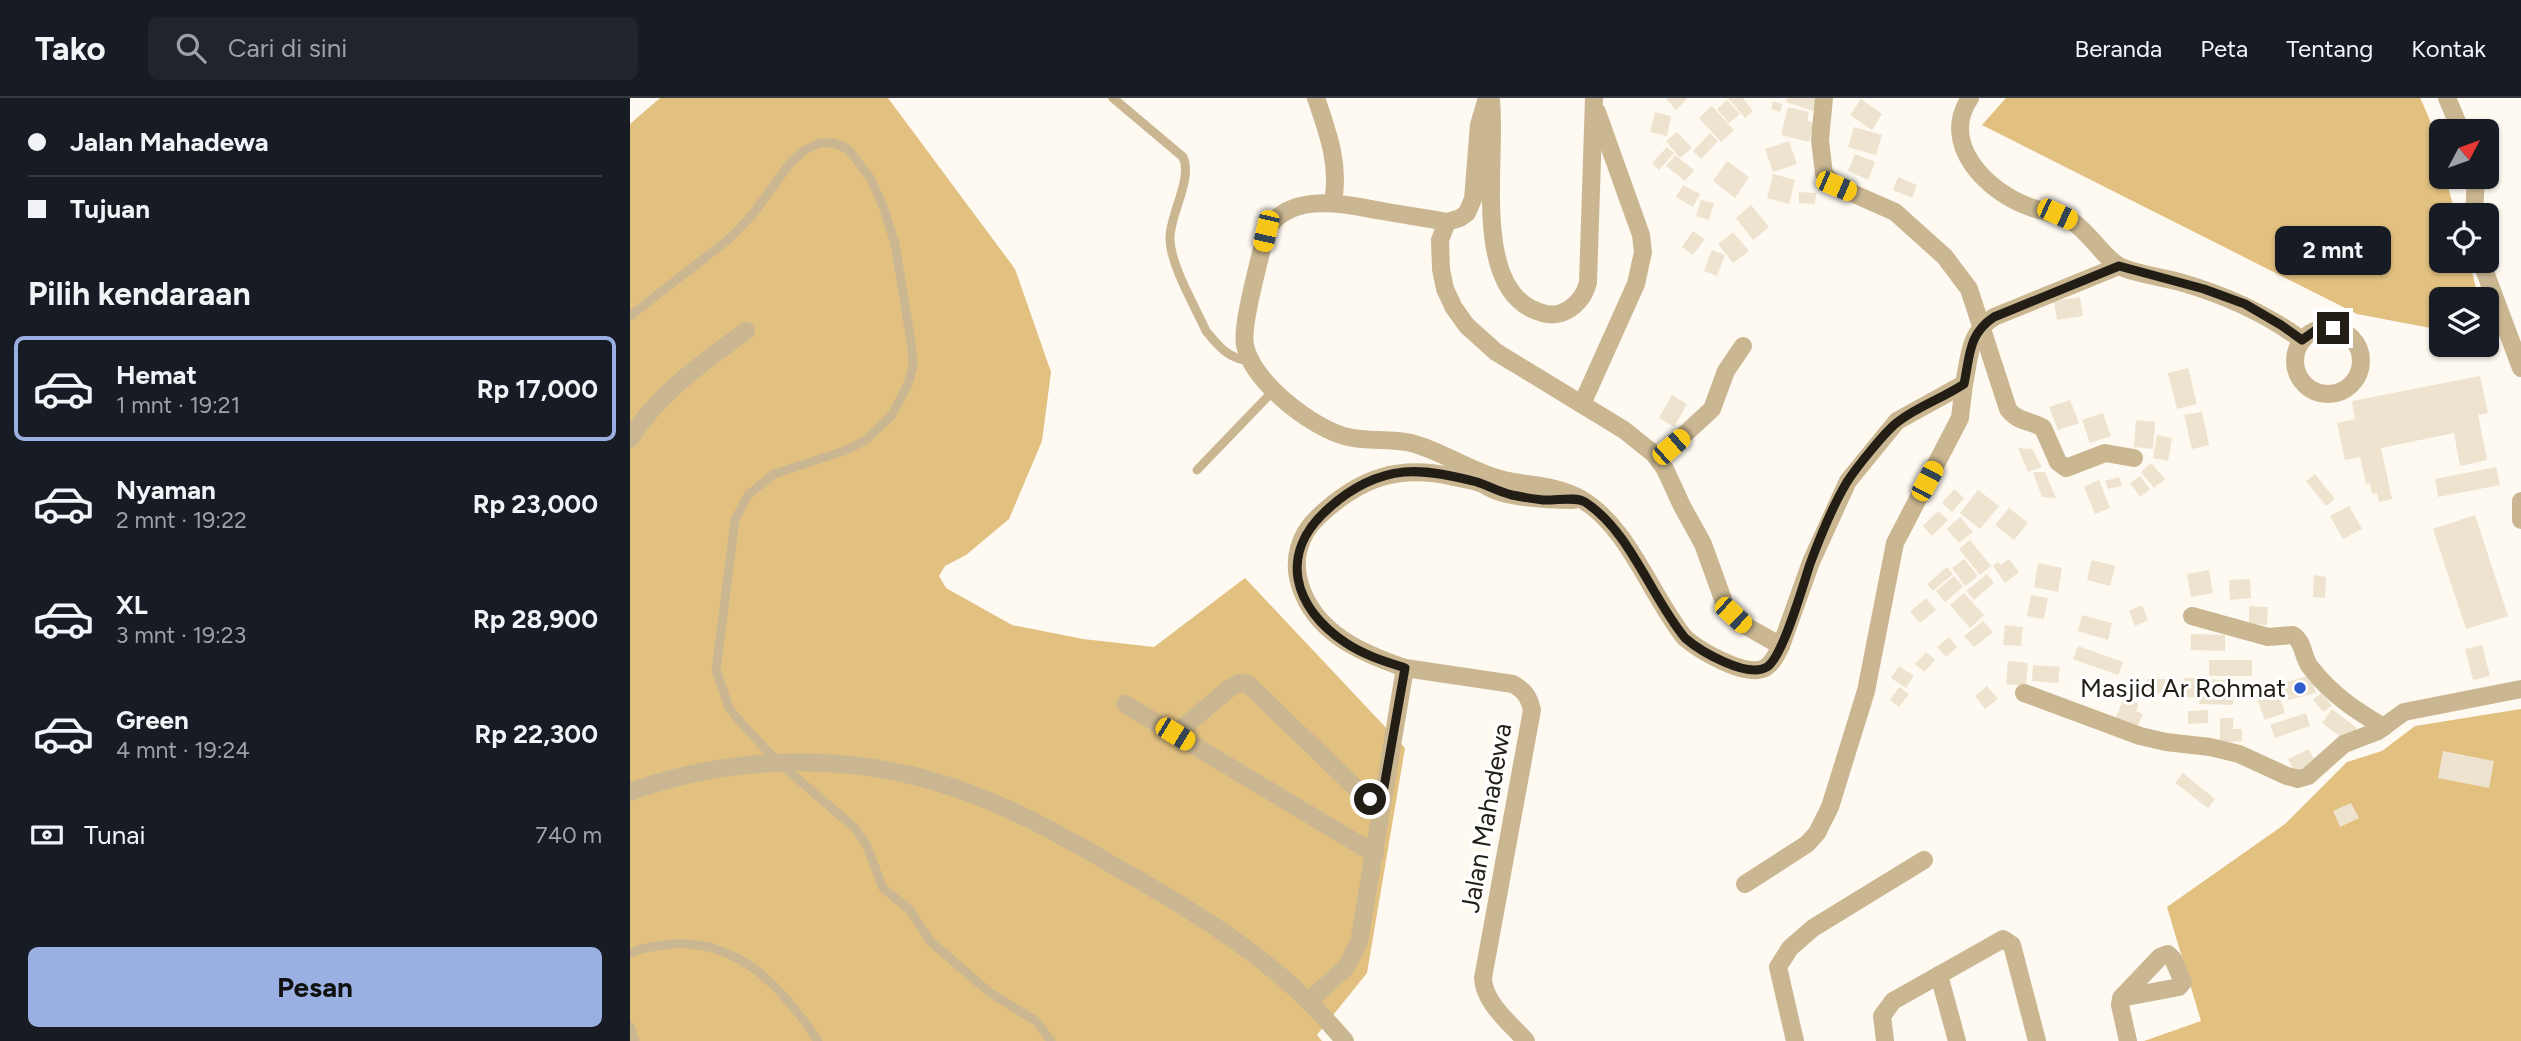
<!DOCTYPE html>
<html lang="id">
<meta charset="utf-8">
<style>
:root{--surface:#171b24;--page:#20242c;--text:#f1f3f6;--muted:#9ea1a6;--line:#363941;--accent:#9ab0e3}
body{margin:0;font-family:Figtree,sans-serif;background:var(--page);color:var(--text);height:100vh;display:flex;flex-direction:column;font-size:26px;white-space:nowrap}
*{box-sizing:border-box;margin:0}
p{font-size:23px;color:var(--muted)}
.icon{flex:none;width:38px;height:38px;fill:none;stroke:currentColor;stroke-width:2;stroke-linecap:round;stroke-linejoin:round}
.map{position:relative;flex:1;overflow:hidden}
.details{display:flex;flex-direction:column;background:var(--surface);width:630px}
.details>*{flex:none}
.top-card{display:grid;align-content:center;height:154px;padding:0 28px;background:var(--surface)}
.needle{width:46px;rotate:49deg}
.buttons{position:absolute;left:1799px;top:21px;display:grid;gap:14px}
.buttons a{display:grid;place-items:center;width:70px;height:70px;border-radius:10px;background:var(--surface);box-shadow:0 2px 5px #0004;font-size:35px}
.end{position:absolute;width:32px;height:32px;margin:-16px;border:9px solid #221e16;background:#fff;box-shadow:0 0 0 4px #fff}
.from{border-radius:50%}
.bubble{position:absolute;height:49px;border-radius:10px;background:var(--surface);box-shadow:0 2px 5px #0004;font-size:23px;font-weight:700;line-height:49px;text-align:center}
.car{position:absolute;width:21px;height:42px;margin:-21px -10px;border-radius:9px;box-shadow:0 0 5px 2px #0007;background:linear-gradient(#f5c518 24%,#345 0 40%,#f5c518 0 76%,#345 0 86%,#f5c518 0)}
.top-card b{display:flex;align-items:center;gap:24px;height:66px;font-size:26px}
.top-card b+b{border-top:2px solid var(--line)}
.top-card i{width:18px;height:18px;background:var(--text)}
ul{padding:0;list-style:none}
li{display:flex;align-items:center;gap:21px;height:105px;margin:0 14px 10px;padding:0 14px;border:4px solid transparent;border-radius:10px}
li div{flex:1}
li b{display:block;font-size:26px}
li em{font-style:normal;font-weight:700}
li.on{border-color:var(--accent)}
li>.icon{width:63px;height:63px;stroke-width:1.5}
h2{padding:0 28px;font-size:32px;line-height:84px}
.pay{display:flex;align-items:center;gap:18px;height:77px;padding:0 28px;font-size:26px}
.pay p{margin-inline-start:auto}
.primary-button{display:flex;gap:14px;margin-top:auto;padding:14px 28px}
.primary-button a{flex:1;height:80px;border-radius:10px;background:var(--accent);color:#111;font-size:28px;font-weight:700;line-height:80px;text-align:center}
header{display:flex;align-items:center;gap:42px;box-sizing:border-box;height:98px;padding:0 35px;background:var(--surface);border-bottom:2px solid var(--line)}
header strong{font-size:33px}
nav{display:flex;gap:38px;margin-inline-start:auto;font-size:24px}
.search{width:490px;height:63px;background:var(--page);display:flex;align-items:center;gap:18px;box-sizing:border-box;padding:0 24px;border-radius:10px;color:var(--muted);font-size:26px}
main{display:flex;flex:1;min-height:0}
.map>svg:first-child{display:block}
.green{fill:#e2c180}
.building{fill:#eee3ce}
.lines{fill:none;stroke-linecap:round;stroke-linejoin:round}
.service{stroke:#cab792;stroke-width:9}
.minor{stroke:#cab792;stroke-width:18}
.route{stroke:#221e16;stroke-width:9}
.poi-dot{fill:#2f5dcc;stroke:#fff;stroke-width:2.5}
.labels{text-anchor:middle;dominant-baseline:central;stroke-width:6;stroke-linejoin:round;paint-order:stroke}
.poi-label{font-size:26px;fill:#221e16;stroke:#fff;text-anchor:end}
.street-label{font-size:26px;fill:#221e16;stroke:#fff}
</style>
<header>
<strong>Tako</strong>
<div class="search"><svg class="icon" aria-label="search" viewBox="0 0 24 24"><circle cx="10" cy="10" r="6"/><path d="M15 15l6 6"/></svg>Cari di sini</div>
<nav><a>Beranda</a><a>Peta</a><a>Tentang</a><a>Kontak</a></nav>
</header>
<main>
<section class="details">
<div class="top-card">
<b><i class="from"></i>Jalan Mahadewa</b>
<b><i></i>Tujuan</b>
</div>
<h2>Pilih kendaraan</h2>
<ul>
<li class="on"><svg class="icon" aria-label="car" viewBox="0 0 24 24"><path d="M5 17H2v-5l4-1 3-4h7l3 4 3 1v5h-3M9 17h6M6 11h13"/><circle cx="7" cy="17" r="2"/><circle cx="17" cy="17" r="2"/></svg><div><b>Hemat</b><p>1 mnt · 19:21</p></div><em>Rp 17,000</em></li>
<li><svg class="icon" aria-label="car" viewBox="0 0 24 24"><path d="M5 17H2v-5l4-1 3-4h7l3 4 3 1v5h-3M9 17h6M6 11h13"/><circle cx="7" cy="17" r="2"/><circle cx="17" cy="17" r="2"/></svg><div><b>Nyaman</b><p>2 mnt · 19:22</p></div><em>Rp 23,000</em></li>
<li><svg class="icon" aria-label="car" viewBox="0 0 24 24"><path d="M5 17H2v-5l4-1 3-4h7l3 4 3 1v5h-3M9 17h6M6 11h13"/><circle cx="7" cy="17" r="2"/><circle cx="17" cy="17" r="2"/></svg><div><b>XL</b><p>3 mnt · 19:23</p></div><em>Rp 28,900</em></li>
<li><svg class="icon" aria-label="car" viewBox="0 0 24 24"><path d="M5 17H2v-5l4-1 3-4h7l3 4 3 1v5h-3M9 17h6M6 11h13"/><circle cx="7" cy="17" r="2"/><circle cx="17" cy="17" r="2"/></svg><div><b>Green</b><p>4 mnt · 19:24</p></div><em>Rp 22,300</em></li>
</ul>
<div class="pay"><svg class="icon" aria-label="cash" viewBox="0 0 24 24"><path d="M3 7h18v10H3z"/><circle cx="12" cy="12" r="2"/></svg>Tunai<p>740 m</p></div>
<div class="primary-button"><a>Pesan</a></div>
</section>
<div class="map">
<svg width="1891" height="943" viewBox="0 0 1891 943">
<rect width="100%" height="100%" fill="#fef9f1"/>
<g class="green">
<polygon points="30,0 258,0 385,171 421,274 412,343 379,421 336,457 315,468 309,478 316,490 382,527 453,541 524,549 615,480 775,650 737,875 687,937 692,943 0,943 0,26"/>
<path d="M1376 0H1790C1802 23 1811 53 1811 79H1815L1826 117H1811V163H1839L1849 201H1811V232L1727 216 1352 27Z"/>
<polygon points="1891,611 1891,943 1514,943 1571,923 1537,809 1655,726 1717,664 1752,653 1785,628"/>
</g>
<g class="building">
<polygon points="1038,0 1058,0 1046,12 1037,2"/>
<polygon points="1098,0 1113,0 1123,13 1115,20"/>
<polygon points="1157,0 1187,0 1183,13 1156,4"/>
<polygon points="1231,1 1252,16 1242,32 1220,17"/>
<polygon points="1097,2 1110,16 1099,25 1087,11"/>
<polygon points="1143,3 1152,6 1150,14 1141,11"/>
<polygon points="1082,8 1104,32 1091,44 1069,20"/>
<polygon points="1158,9 1179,14 1177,23 1184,25 1179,44 1151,37"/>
<polygon points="1025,14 1041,18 1037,38 1020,34"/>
<polygon points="1224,29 1252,37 1246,57 1218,49"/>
<polygon points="1047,34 1062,50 1050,60 1036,43"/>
<polygon points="1080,35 1088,43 1071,61 1063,53"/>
<polygon points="1159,43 1167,66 1143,74 1135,51"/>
<polygon points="1037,49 1044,55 1029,72 1022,65"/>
<polygon points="1225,56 1245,64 1238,82 1218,73"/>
<polygon points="1045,57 1064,72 1055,83 1036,68"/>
<polygon points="1097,63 1119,79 1105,100 1083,83"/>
<polygon points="1143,76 1165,82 1159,106 1137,100"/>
<polygon points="1268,79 1287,87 1282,100 1263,92"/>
<polygon points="1053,87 1070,96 1063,109 1046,99"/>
<polygon points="1169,94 1186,95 1185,106 1169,105"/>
<polygon points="1071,102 1084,105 1079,122 1066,118"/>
<polygon points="1121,107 1139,129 1123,142 1106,120"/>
<polygon points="1063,133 1075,141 1063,157 1052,149"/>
<polygon points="1103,134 1119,153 1103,165 1088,146"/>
<polygon points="1082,152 1095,157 1087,178 1074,173"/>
<polygon points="1450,199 1453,218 1427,222 1424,203"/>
<polygon points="1558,270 1567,306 1547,311 1538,275"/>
<polygon points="1850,278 1858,315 1848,317 1857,362 1830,368 1824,335 1751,350 1762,401 1749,404 1747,395 1742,396 1740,385 1736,386 1730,359 1715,362 1707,325 1725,321 1722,303"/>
<polygon points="1042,297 1057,306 1044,329 1029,320"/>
<polygon points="1440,302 1449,325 1428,332 1419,309"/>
<polygon points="1572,314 1579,347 1562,351 1554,317"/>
<polygon points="1473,315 1481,338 1460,345 1452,322"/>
<polygon points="1506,322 1525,324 1523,351 1504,349"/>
<polygon points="1527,337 1542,340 1538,363 1523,360"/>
<polygon points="1388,350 1402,351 1412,369 1398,374"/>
<polygon points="1521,365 1535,381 1524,390 1511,374"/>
<polygon points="1866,369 1870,387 1808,399 1805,381"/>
<polygon points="1403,374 1415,374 1426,400 1412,399"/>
<polygon points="1685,376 1705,401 1696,408 1676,383"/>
<polygon points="1510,378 1520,391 1510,399 1500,385"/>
<polygon points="1489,379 1492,388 1478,391 1475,383"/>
<polygon points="1469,382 1480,410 1465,416 1454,389"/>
<polygon points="1324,391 1334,400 1322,414 1312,405"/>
<polygon points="1348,392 1369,408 1350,431 1330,415"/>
<polygon points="1719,408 1732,431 1713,441 1700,418"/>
<polygon points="1379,410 1398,425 1384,442 1365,427"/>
<polygon points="1308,413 1318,422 1302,438 1293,428"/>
<polygon points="1845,417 1878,518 1836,531 1803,431"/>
<polygon points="1330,419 1343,434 1329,445 1317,431"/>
<polygon points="1340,442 1361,468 1350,477 1329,451"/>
<polygon points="1334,461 1348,478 1335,488 1322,470"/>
<polygon points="1379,461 1389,474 1375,485 1363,468 1368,464 1371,467"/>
<polygon points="1462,462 1485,468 1480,488 1457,482"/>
<polygon points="1408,465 1432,470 1428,494 1404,489"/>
<polygon points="1317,469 1323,476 1303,493 1297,486"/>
<polygon points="1579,472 1583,495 1561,499 1557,476"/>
<polygon points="1357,476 1364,485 1344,502 1336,493"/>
<polygon points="1684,477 1696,479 1695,500 1683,499"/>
<polygon points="1324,478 1333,489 1315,504 1306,493"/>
<polygon points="1620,481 1621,500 1600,502 1599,482"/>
<polygon points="1334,495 1354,517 1340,530 1320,507"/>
<polygon points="1401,497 1418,500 1414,521 1397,518"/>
<polygon points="1296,500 1306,512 1290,525 1280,514"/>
<polygon points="1512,507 1518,522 1505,528 1499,513"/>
<polygon points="1619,508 1638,509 1637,527 1619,526"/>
<polygon points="1452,517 1482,525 1478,542 1448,533"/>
<polygon points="1353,523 1363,534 1344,549 1334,538"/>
<polygon points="1375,527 1393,529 1391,548 1373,547"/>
<polygon points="1561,536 1595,537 1595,553 1561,552"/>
<polygon points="1319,539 1327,549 1316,559 1307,549"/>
<polygon points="1852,547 1860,578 1843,582 1835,551"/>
<polygon points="1448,548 1493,564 1488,577 1443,561"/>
<polygon points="1296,554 1305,562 1294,574 1285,566"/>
<rect x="1579" y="562" width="43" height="16"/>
<polygon points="1378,563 1398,565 1396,588 1376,586"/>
<polygon points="1403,567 1430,569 1428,585 1402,583"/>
<polygon points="1269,568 1284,578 1276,590 1261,580"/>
<polygon points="1681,577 1686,595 1658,602 1653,585"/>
<polygon points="1554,580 1595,582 1594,595 1604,596 1603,607 1569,606 1570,600 1554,599"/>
<rect x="1517" y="581" width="21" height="14"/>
<polygon points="1644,583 1655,615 1635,622 1623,590"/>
<polygon points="1357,588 1368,601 1355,611 1345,598"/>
<polygon points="1269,589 1279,596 1269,609 1260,602"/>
<polygon points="1692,595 1702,608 1693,614 1683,601"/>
<polygon points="1494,600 1509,606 1506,613 1513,616 1507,630 1485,621"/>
<polygon points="1702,611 1727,630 1717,643 1692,625"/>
<polygon points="1578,612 1578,625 1558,626 1558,613"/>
<polygon points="1676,615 1680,628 1645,640 1640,627"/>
<polygon points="1590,620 1603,620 1603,631 1612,631 1612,643 1590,645"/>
<polygon points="1679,651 1687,667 1666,677 1658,661"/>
<polygon points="1813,653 1864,663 1859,690 1808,680"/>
<polygon points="1553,675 1585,701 1578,710 1545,685"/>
<polygon points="1721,705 1729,720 1710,729 1703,713"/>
</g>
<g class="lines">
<g class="service">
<path d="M483 0 553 59C563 81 540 116 540 140 540 167 565 208 576 233 589 249 599 261 620 263"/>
<polyline points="0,218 99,141 123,116 160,65 175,52 190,45 204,45 218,51 241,81 254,111 265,146 282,250 283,269 278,286 262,317 236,342 214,353 144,376 118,397 105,422 86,572 99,610 112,626 148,664 225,730 236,746 253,790 280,812 300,843 359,894 406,923 421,943"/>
<polyline points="567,372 644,292"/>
<path d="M0 855C13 849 28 848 42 846 110 841 154 892 188 943"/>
<polyline points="0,928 5,943"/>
</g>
<g class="minor">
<path d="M686 0C698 35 710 67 703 104"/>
<path d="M857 0 849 27 843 101 837 115 830 120 817 124C796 120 774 117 752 113 713 106 660 93 636 133 631 159 611 225 615 247 622 284 683 331 718 339 739 344 760 340 781 345 813 353 842 375 874 382 901 388 926 387 951 401 998 428 1021 498 1055 540 1069 552 1115 580 1135 570 1143 565 1147 556 1151 548L1181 464 1218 383 1267 323 1334 286C1340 258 1338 236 1364 219L1489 168"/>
<path d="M1194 0 1190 42 1194 76 1206 88 1265 114 1315 159 1339 191 1378 311C1387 324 1400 322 1413 330L1428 364 1436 370 1475 355 1504 360"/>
<path d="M1340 0C1309 46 1357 94 1400 109 1413 114 1427 115 1440 122 1459 133 1475 162 1491 169 1510 177 1533 179 1553 185 1598 198 1635 215 1672 242"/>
<polyline points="1817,0 1831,33"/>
<path d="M861 3C867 58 843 180 900 210 910 215 921 219 931 215 945 210 955 198 958 184L964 0"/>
<polyline points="1844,117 1846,79"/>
<polyline points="817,124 810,142 811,171 815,191 824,210 837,228 866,254 994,332 1024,356 1035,371 1052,408 1073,446 1095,507 1114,527 1151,548"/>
<polyline points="1851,163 1891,270"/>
<circle cx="1698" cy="263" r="33"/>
<polyline points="952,306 1006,186 1013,154 1011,137 967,14"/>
<path d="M0 341C27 296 75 263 116 233"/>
<polyline points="1028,361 1082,311 1096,273 1113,248"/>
<polyline points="1891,403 1891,422"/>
<path d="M1562 518 1638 539 1663 537C1675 545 1672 560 1681 570 1701 596 1726 613 1754 629"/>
<path d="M775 570C731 555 685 535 670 487 662 462 669 437 688 419 729 380 768 366 824 379 833 381 842 382 850 385 857 388 863 392 870 394 894 401 919 402 944 402"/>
<polyline points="1394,595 1510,638 1536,644 1580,649 1609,656 1657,678 1668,681 1678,678 1714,646 1748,633 1774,614 1891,591"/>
<polyline points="495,606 745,756"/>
<polyline points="545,636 600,590 609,585 618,586 731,695 751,706"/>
<path d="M0 694C105 656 222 654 328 691 386 711 440 742 493 773 558 810 626 851 679 904 692 916 703 930 715 943"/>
<polyline points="1115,786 1177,746 1187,735 1200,709 1236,593 1265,445 1330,320 1334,286"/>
<polyline points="1309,877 1327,943"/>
<polyline points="1491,900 1549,889 1553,884 1543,861 1538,856 1530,859 1491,900 1490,907 1498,943"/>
<path d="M679 903 716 869 729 844 775 570 883 586C895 593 899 599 902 612L853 880C854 905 880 925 896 943"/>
<polyline points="1165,943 1148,869 1160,850 1183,830 1294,762"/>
<polyline points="1255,943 1252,918 1263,903 1373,841 1382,847 1407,943"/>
</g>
</g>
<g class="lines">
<path class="route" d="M740 701 751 706 775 570C754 563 734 557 716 545 663 510 647 455 699 410 720 391 745 377 774 374 798 372 824 378 847 384 859 388 869 394 882 397 892 399 903 401 913 402 925 403 945 398 955 404 1000 433 1021 499 1055 540 1070 553 1117 581 1137 569 1153 559 1173 487 1180 466 1190 439 1202 409 1217 384 1226 370 1257 331 1269 323 1289 308 1313 300 1334 286 1340 258 1338 236 1364 219L1489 168 1574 191 1615 206 1651 227 1672 242 1686 232 1703 230"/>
</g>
<circle class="poi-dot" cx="1670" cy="590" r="7"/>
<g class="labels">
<g class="poi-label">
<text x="1656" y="590">Masjid Ar Rohmat</text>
</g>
<g class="street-label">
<text transform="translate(856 720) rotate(-80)">Jalan Mahadewa</text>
</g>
</g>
</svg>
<div class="buttons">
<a><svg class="needle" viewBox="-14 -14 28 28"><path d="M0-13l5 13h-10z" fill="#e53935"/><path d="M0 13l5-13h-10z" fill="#9ea1a6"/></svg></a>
<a><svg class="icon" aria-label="locate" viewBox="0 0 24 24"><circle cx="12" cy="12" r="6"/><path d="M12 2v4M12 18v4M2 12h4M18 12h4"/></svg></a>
<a><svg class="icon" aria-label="layers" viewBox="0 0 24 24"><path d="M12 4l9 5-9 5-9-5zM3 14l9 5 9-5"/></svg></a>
</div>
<i class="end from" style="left:740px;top:701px"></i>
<i class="end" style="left:1703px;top:230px"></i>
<div class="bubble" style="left:1645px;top:128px;width:116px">2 mnt</div>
<i class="car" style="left:1206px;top:88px;rotate:113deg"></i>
<i class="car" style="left:1427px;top:116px;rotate:115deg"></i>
<i class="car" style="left:636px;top:133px;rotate:193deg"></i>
<i class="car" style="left:1041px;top:349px;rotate:49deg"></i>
<i class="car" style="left:1297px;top:383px;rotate:28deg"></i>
<i class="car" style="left:1103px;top:517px;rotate:133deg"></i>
<i class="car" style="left:545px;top:636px;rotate:121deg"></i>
</div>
</main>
